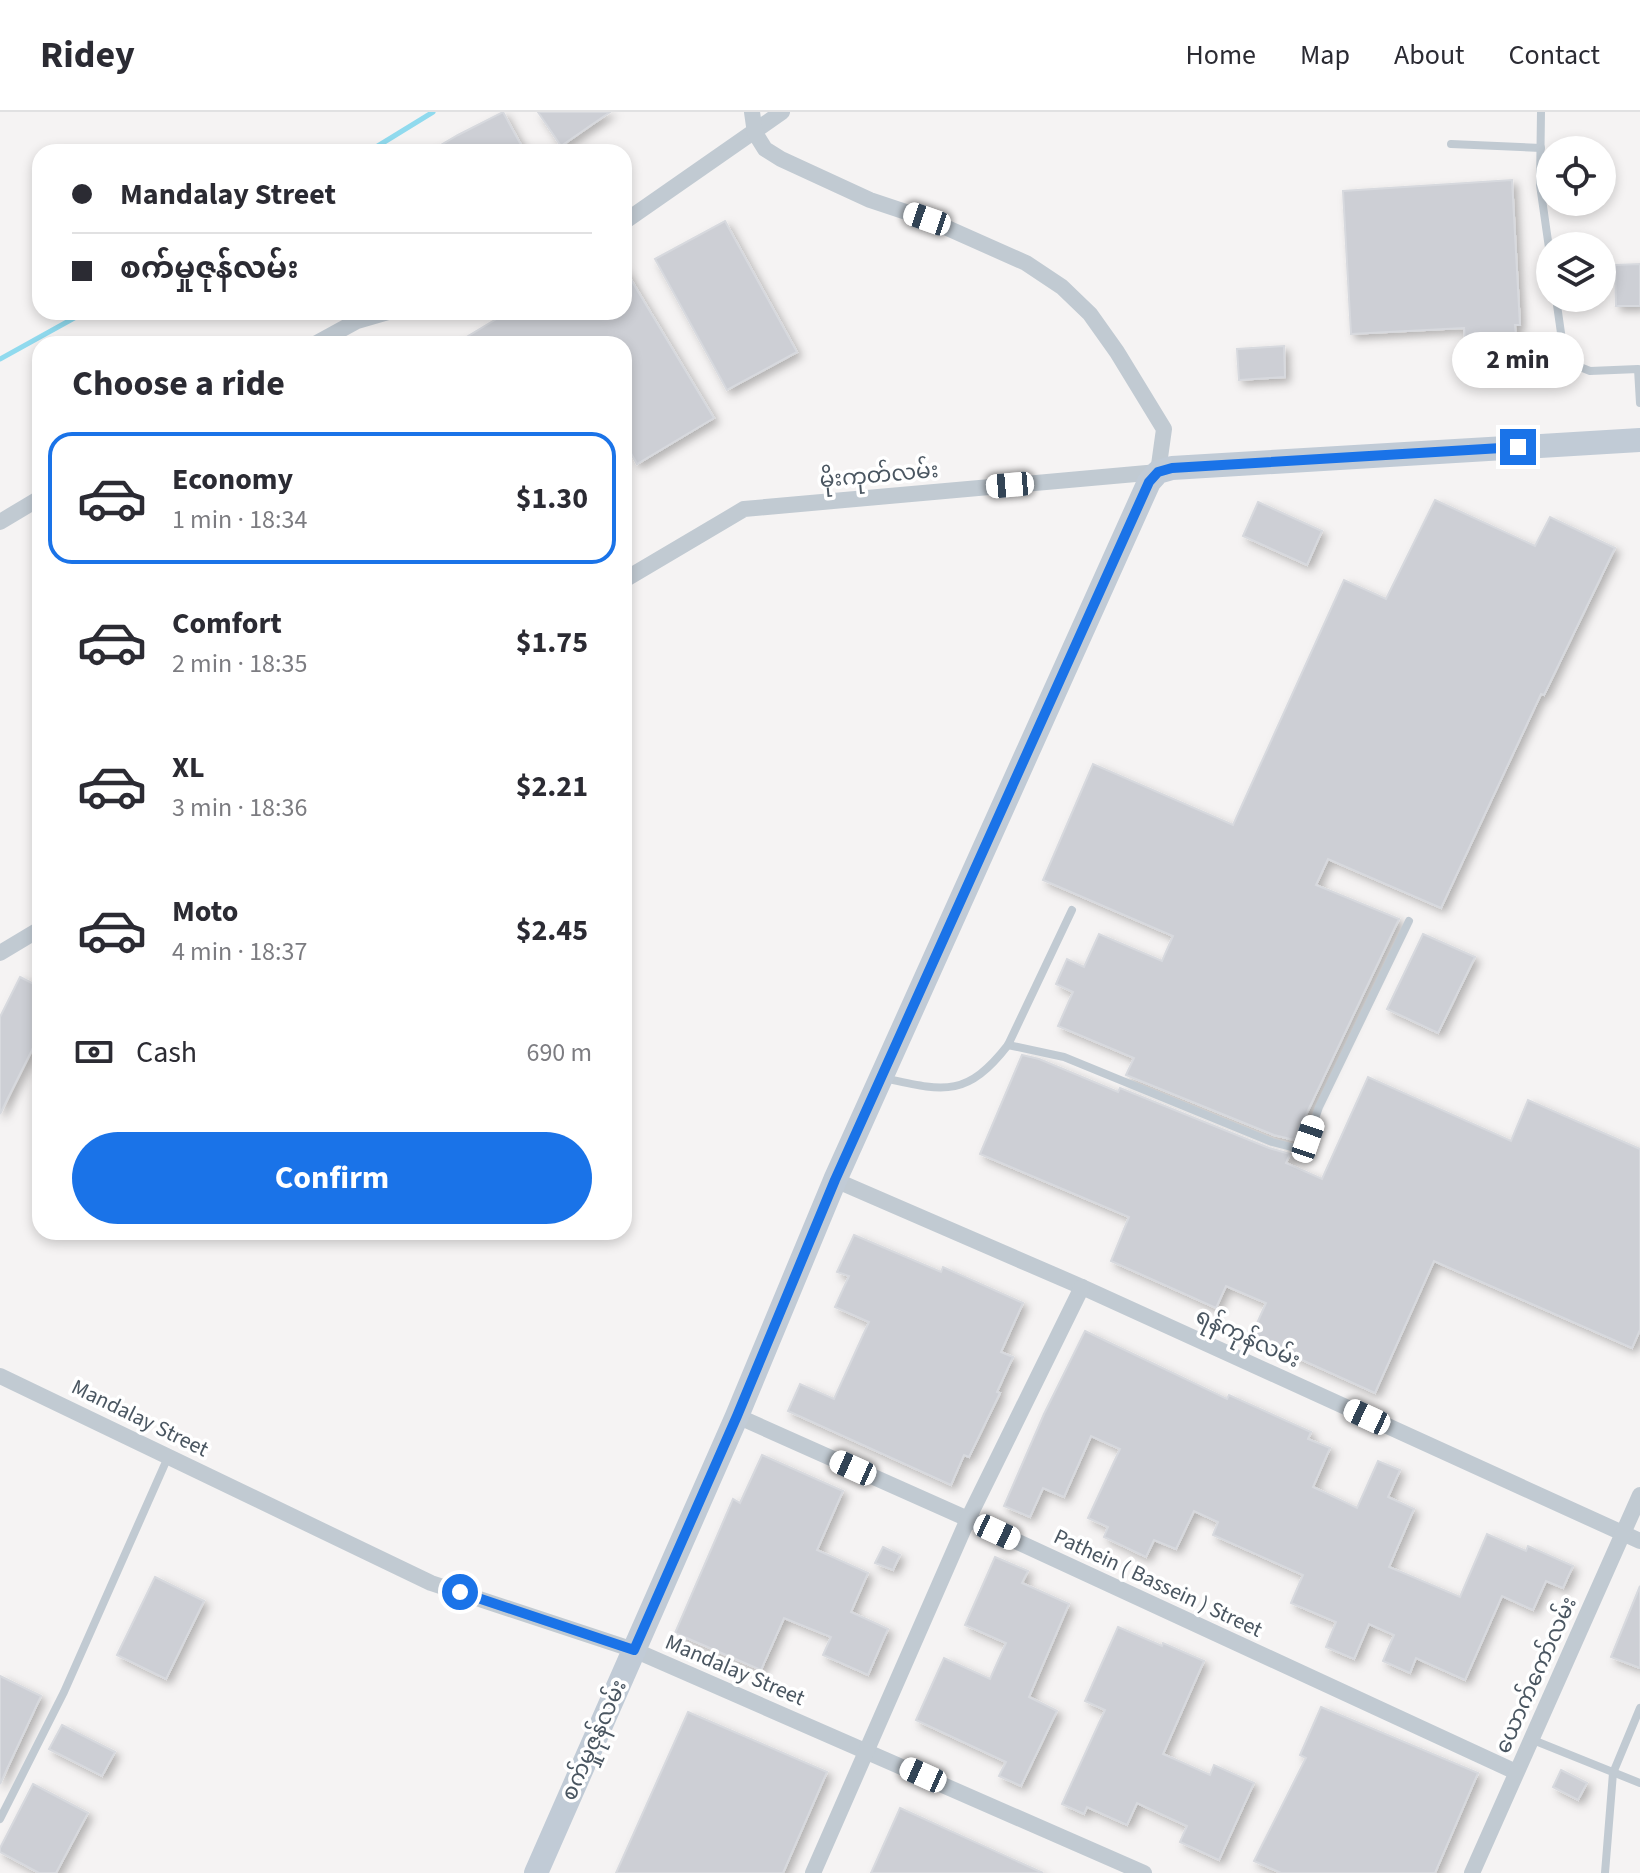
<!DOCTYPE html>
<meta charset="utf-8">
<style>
:root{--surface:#fff;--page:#f7f7f7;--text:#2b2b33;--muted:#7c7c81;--line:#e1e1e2;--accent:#1a73e8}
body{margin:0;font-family:"Source Sans 3","Noto Sans Myanmar",sans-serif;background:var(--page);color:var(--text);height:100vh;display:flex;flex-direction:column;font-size:30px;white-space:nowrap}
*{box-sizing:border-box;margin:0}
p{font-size:26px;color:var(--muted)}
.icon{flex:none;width:44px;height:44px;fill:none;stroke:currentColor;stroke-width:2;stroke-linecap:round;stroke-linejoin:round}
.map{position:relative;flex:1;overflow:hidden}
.panel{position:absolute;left:32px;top:224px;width:600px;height:904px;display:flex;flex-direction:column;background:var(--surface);border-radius:24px;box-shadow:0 4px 12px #0003}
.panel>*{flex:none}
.top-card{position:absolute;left:32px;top:32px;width:600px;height:176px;border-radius:24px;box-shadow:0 4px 12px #0003;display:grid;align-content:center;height:176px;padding:0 40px;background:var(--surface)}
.tools{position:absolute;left:1536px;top:24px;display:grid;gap:16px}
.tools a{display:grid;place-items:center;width:80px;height:80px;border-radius:50%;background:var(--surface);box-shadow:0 4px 12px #0003;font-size:40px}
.end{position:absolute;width:36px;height:36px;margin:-18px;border:10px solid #1a73e8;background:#fff;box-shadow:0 0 0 4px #fff}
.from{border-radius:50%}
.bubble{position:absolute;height:56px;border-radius:28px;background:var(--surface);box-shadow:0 4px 12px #0003;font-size:26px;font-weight:700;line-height:56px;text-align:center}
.car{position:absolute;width:24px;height:48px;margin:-24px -12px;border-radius:10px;box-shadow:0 0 6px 2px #0007;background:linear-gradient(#fff 24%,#345 0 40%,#fff 0 76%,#345 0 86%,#fff 0)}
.top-card b{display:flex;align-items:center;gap:28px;height:76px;font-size:30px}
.top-card b+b{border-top:2px solid var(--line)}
.top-card i{width:20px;height:20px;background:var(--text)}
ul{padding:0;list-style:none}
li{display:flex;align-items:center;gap:24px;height:132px;margin:0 16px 12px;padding:0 24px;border:4px solid transparent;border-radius:24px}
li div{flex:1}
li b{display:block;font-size:30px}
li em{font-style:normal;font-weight:700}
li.on{border-color:var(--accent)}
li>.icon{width:72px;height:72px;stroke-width:1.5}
h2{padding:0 40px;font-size:36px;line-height:96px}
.pay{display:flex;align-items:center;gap:20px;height:88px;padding:0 40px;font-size:30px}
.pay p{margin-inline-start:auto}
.action{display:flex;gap:16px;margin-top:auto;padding:16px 40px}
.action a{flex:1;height:92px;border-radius:48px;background:var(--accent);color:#fff;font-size:32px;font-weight:700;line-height:92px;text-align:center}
header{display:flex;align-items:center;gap:48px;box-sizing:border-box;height:112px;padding:0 40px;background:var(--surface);border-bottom:2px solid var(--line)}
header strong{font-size:38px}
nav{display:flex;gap:44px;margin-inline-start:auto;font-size:28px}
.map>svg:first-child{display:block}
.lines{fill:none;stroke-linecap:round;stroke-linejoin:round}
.stream{stroke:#90daee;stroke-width:5}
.building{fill:#cdcfd5;stroke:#d7d9de;stroke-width:2;filter:url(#shadow)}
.lane{stroke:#c1cad2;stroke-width:8}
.street{stroke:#c1cad2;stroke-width:16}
.secondary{stroke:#c1cbd6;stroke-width:24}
.route{stroke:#1a73e8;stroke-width:10}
.labels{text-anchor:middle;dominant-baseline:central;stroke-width:7;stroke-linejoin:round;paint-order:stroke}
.street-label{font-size:22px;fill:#4a5661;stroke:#fff}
</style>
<header>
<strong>Ridey</strong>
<nav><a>Home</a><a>Map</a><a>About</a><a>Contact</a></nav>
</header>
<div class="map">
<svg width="1640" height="1761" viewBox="0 0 1640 1761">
<defs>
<filter id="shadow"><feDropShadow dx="4.5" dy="4.5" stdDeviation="4" flood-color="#0004"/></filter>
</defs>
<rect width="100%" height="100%" fill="#f5f3f3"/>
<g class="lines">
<g class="stream">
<polyline points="368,40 433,0"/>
<polyline points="0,247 85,200"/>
</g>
</g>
<g class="building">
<polygon points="503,0 525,40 429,40 458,23"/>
<polygon points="538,0 610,0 561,34"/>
<polygon points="1512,68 1520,213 1515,213 1518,249 1467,253 1464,216 1351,222 1343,79"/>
<polygon points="725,109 797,240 727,278 655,147"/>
<polygon points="1640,152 1640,194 1616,194 1615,153"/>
<polygon points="624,156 714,306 637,352 624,329 624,232 455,232 508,200 624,200"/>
<polygon points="1284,234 1285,265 1239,268 1237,237"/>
<polygon points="1435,388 1535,434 1550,405 1615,436 1544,583 1541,582 1441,796 1328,747 1316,773 1399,807 1294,1028 1274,1023 1126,963 1134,946 1058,914 1073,880 1056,872 1067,847 1084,855 1099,822 1162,849 1173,824 1043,768 1093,652 1233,713 1344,468 1386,487"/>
<polygon points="1258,390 1322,419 1307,453 1243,424"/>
<polygon points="1423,822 1475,845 1438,921 1387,897"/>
<polygon points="20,865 40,875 40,922 0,1002 0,905"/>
<polygon points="1022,943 1039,947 1118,980 1120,976 1269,1036 1290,1042 1286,1051 1322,1067 1368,965 1511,1029 1528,988 1640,1037 1640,1218 1632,1236 1434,1149 1375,1281 1251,1225 1266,1191 1226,1174 1216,1196 1111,1149 1129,1105 980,1042"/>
<polygon points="854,1123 941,1160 943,1155 1023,1191 1001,1240 1013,1245 997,1280 1000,1281 969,1345 964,1343 951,1373 788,1299 800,1272 834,1287 869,1210 835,1195 849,1164 837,1160"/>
<polygon points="1085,1219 1227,1287 1229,1283 1311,1320 1308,1327 1330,1336 1313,1375 1357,1396 1378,1349 1400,1358 1388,1385 1414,1397 1389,1455 1460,1485 1487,1422 1526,1439 1528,1434 1573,1454 1563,1476 1546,1469 1533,1498 1502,1484 1465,1568 1416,1546 1410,1561 1383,1549 1394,1523 1369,1512 1354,1547 1326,1535 1336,1510 1291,1491 1303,1463 1213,1423 1218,1410 1194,1399 1176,1437 1154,1428 1146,1445 1104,1425 1108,1415 1088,1406 1120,1337 1091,1324 1064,1385 1043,1376 1030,1405 1004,1394 1044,1302"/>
<polygon points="762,1343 843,1379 817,1438 868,1461 851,1500 888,1517 868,1563 823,1543 831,1525 784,1506 761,1558 675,1521 733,1387 740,1391"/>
<polygon points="883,1435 900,1443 893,1458 875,1451"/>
<polygon points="995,1445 1028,1459 1022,1471 1069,1492 1029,1585 1057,1599 1021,1674 999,1664 1006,1650 916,1608 944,1546 990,1567 1006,1531 965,1513"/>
<polygon points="155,1465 204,1489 166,1567 117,1543"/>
<polygon points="1640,1474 1640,1556 1611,1545"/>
<polygon points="1118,1515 1162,1534 1163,1531 1204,1549 1163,1642 1210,1663 1214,1653 1254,1671 1219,1748 1180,1730 1187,1714 1137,1691 1127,1713 1087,1695 1084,1702 1062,1692 1105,1598 1085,1589"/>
<polygon points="0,1564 41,1584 0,1672"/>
<polygon points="1321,1595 1478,1661 1435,1761 1281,1761 1254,1749 1306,1646 1300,1643"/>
<polygon points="688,1600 827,1660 783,1761 616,1761"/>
<polygon points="62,1613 115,1640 102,1664 49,1637"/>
<polygon points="1561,1658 1587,1671 1578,1688 1553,1675"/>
<polygon points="33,1672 88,1701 56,1761 39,1761 0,1740 0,1736"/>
<polygon points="900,1696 1043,1761 871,1761"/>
</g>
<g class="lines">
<g class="lane">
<polyline points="1541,0 1540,73 1550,143"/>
<polyline points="1451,32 1541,36"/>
<polyline points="1556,186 1565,249 1590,259 1638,257 1640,291"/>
<polyline points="1008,933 1064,945 1272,1030 1295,1036 1308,1027 1319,995 1409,809"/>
<path d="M883 966C943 979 966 987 1008 933L1072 798"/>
<polyline points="1533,1628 1640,1671"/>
<polyline points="0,1707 64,1580 168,1345"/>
<polyline points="1605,1761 1613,1661 1640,1596"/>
</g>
<g class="street">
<polyline points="624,110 782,0"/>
<polyline points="315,232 357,209 388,200"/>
<polyline points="0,410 40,386"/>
<polyline points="624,468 744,397 1158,360 1164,317 1117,240 1090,202 1062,175 1026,151 927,107 870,88 781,47 765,37 755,21 752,0"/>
<polyline points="0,841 40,817"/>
<polyline points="835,1068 1082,1175 1640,1429"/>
<polyline points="0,1264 431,1471 634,1538 1144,1761"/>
<polyline points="737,1304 968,1407 1516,1660"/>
<polyline points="813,1761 968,1407 1082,1175"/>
<polyline points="1472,1761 1640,1383"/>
</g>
<polyline class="secondary" points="536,1761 737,1304 835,1068 1149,370 1158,360 1172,356 1640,328"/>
</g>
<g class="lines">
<polyline class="route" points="460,1480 634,1538 737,1304 835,1068 1149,370 1158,360 1172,356 1518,335"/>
</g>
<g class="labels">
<g class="street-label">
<text transform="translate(879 363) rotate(-5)">မိုးကုတ်လမ်း</text>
<text transform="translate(1248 1226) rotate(25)">ရန်ကုန်လမ်း</text>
<text transform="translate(140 1306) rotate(26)">Mandalay Street</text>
<text transform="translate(1158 1471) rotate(25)">Pathein ( Bassein ) Street</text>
<text transform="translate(735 1558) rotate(23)">Mandalay Street</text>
<text transform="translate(1536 1563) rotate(-66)">ယောက်ကော်လမ်း</text>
<text transform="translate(594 1628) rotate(-66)">စက်မှုဇုန်လမ်း</text>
</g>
</g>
</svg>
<div class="tools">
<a><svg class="icon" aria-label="locate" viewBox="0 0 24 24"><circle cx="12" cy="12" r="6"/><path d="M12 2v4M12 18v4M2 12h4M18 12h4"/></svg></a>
<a><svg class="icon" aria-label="layers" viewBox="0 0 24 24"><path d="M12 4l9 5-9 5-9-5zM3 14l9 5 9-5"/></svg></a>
</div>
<i class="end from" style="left:460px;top:1480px"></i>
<i class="end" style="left:1518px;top:335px"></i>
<div class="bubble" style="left:1452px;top:220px;width:132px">2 min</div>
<i class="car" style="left:927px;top:107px;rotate:289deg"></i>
<i class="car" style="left:1010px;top:373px;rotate:265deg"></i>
<i class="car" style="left:1308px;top:1027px;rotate:19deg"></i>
<i class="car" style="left:1367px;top:1305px;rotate:295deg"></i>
<i class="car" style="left:853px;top:1356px;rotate:294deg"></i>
<i class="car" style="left:997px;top:1420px;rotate:115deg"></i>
<i class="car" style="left:923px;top:1663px;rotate:294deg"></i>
<div class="top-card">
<b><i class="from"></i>Mandalay Street</b>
<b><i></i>စက်မှုဇုန်လမ်း</b>
</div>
<section class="panel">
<h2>Choose a ride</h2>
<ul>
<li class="on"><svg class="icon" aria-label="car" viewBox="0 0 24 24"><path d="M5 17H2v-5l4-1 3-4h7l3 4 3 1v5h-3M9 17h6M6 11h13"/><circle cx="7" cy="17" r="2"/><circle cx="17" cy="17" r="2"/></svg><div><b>Economy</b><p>1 min · 18:34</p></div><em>$1.30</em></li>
<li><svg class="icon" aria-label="car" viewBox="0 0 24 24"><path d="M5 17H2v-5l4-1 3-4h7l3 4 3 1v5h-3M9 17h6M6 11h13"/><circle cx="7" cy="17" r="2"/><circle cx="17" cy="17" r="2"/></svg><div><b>Comfort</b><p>2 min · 18:35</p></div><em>$1.75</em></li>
<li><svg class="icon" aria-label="car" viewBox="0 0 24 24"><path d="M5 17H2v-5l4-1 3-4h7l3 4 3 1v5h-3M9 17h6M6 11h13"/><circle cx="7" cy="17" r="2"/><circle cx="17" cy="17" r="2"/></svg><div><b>XL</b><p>3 min · 18:36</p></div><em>$2.21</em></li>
<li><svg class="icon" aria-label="car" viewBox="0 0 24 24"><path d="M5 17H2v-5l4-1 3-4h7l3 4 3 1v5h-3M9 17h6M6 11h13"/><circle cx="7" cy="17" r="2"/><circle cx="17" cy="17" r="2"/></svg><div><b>Moto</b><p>4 min · 18:37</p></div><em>$2.45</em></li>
</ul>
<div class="pay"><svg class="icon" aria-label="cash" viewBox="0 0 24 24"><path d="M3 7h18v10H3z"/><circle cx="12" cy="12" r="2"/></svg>Cash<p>690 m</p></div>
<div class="action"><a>Confirm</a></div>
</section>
</div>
